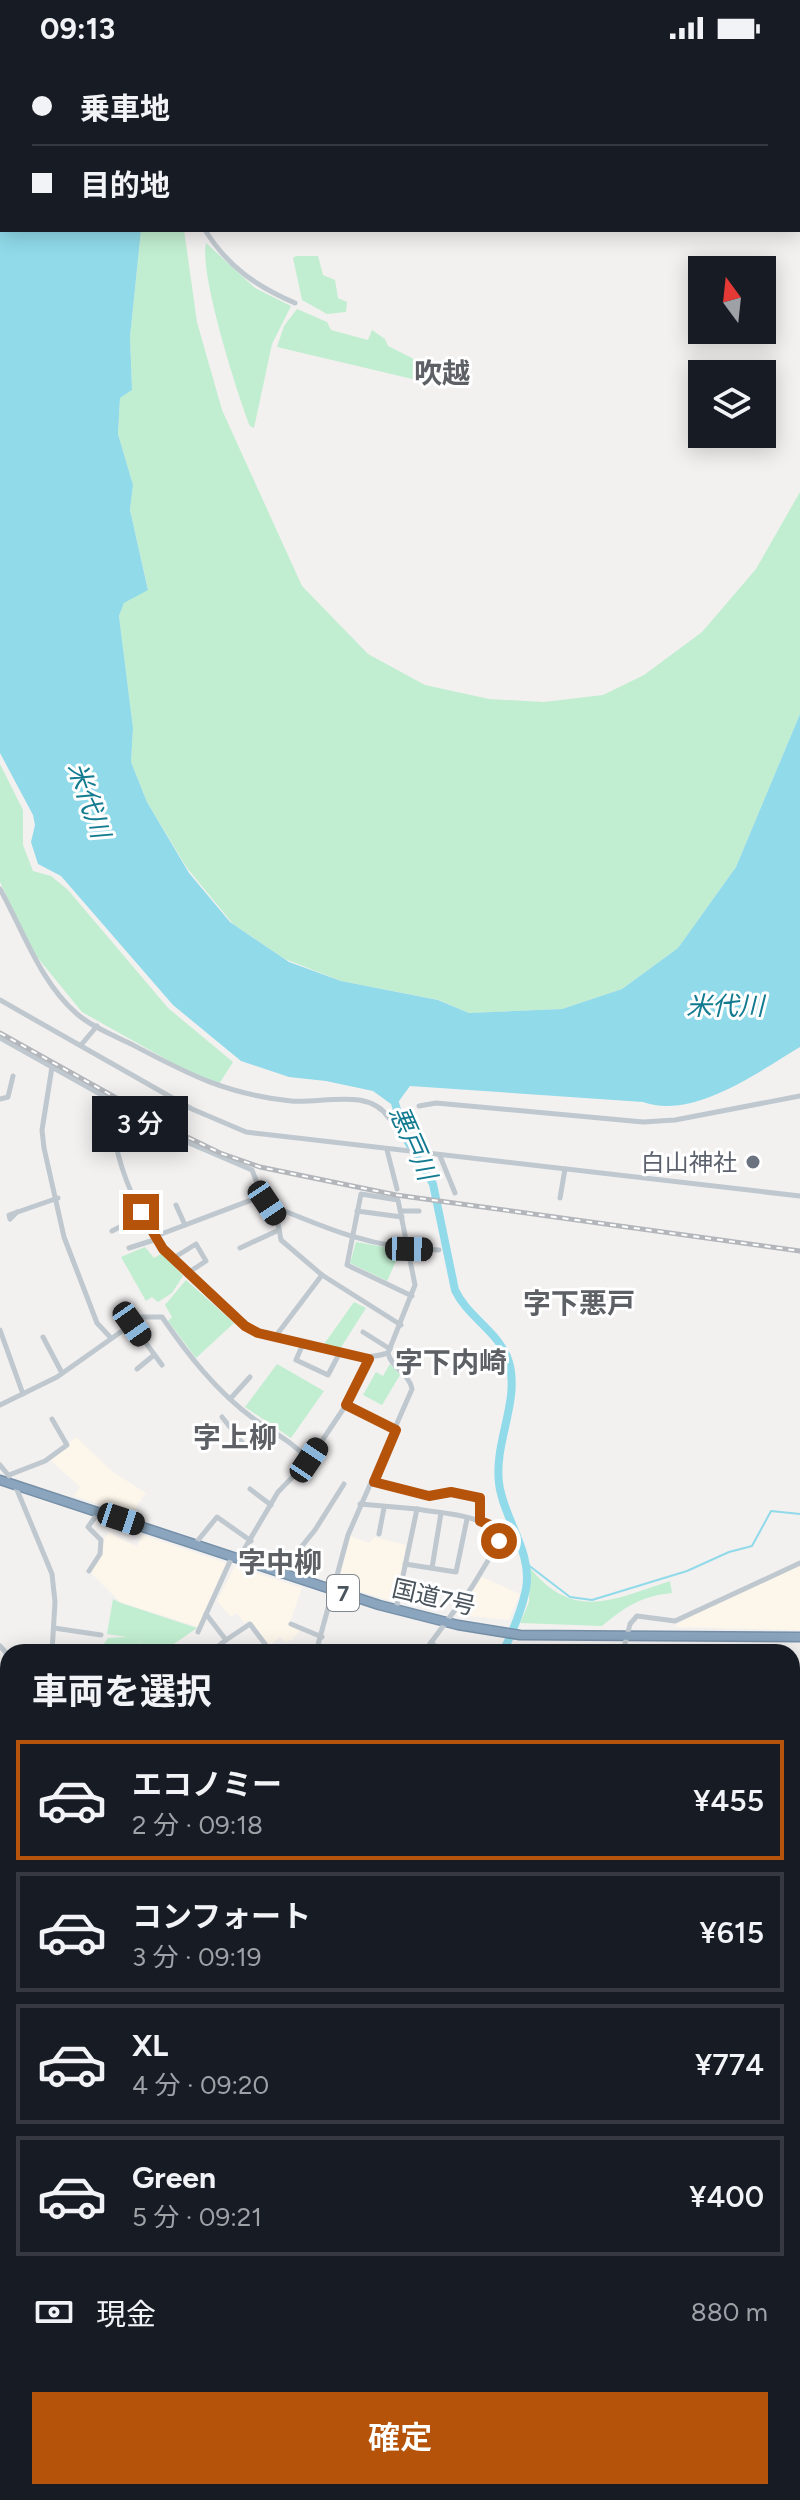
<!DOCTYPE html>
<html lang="ja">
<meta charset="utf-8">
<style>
:root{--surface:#171b24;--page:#20242c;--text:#f1f3f6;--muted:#9ea1a6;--line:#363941;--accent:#b45309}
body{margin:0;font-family:Figtree,"Noto Sans JP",sans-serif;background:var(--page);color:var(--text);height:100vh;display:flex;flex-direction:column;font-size:30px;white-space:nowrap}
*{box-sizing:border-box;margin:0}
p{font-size:26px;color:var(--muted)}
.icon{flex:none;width:44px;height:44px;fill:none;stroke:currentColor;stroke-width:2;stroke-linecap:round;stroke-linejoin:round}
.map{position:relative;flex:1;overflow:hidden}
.panel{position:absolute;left:0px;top:1588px;width:800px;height:856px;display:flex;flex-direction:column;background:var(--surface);border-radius:24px 24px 0 0;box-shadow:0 4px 20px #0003}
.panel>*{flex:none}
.guide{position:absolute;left:0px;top:0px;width:800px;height:176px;box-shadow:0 4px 20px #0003;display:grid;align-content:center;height:176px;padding:0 32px;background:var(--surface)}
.needle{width:52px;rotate:345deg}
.controls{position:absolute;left:688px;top:200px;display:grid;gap:16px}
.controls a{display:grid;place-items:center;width:88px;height:88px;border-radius:0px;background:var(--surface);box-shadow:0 4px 20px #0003;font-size:40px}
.end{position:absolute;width:36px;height:36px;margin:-18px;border:10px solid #b45309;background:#fff;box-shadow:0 0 0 4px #fff}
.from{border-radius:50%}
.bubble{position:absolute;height:56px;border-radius:0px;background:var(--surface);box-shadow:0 4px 20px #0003;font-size:26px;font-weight:600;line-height:56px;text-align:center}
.car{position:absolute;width:24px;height:48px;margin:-24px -12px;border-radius:10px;box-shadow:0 0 6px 2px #0007;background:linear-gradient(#222 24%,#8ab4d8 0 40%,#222 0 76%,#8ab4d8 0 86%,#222 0)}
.guide b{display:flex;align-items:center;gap:28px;height:76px;font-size:30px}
.guide b+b{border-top:2px solid var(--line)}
.guide i{width:20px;height:20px;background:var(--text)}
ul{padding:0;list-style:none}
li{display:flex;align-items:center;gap:24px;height:120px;margin:0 16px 12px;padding:0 16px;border:4px solid var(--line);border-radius:0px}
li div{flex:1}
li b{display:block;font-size:30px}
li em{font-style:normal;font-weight:600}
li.on{border-color:var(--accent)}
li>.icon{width:72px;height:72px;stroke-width:1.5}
h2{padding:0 32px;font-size:36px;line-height:96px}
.pay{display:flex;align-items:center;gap:20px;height:88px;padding:0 32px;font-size:30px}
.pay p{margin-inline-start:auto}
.cta{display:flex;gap:16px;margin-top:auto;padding:16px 32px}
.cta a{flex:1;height:92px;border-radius:0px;background:var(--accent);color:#fff;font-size:32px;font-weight:600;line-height:92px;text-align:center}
.status{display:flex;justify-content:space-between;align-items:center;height:56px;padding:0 40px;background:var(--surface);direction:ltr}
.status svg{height:22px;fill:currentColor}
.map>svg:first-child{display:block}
.commercial{fill:#fcf6eb}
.green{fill:#c1eed0}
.water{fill:#90dae9}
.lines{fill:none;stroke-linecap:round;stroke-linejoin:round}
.stream{stroke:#90dae9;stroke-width:2}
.river{stroke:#90dae9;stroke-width:8}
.highway-casing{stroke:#7690a8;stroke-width:11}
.minor{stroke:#bfc8ce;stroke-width:5}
.highway{stroke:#8aa5bd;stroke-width:8}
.rail-casing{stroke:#b3b6ba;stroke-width:5}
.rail{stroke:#fff;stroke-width:2;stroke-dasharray:6;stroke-linecap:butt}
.route{stroke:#b45309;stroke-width:10}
.worship-dot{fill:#6b7280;stroke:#fff;stroke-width:3}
.labels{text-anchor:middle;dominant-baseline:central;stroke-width:6;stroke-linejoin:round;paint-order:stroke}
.shield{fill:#fff;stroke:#80878e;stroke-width:2}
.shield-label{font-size:22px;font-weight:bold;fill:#49545d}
.worship-label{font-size:24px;fill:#5b616d;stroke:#fff;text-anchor:end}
.street-label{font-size:24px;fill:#49545d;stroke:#fff}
.water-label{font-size:26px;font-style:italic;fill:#137b90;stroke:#fff}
.quarter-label{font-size:28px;font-weight:bold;fill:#5d6165;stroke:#fff}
</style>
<div class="status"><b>09:13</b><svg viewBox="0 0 49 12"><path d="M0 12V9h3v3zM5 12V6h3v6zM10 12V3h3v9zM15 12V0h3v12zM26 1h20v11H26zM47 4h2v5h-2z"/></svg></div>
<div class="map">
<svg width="800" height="2444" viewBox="0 0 800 2444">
<rect width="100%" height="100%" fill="#f3f0f0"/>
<g class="commercial">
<polygon points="76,1381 113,1416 146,1437 131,1458 74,1440 80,1431 49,1403"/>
<polygon points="109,1476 137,1491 142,1479 226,1507 198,1571 120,1546 90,1516 103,1497 103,1484"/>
<polygon points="350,1480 369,1487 374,1481 406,1489 396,1546 338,1529"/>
<polygon points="800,1509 800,1574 673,1571 723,1540 789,1511"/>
<polygon points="235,1510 302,1532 289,1569 300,1574 292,1584 285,1586 280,1581 269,1590 249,1564 244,1567 237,1557 231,1561 217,1545"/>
<polygon points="482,1521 520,1538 509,1564 456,1559"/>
<polygon points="656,1588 766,1589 769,1596 638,1596"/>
</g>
<g class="green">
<polygon points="141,174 184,174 197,266 222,354 302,530 368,598 425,629 489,643 544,646 603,639 644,619 702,576 756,513 800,436 800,658 736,811 678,892 622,933 562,953 469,957 439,944 341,925 285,903 233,868 187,812 147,746 131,706 133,672 119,560 124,547 148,533 130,454 133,429 118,378 120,342 132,334 130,281"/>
<path d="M206 187 255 232 291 250 272 288 254 372 250 370C237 337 199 217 206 187Z"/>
<polygon points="296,200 318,200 323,219 335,224 338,242 347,246 346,256 327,258 302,244 293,202"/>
<polygon points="297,253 327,266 331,274 368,284 372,274 385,283 388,290 416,304 422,314 439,322 442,330 277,291 284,270"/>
<polygon points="0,708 23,754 23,789 33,815 51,820 68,834 168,952 233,1006 219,1028 194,1019 82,956 33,896 0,826"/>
<polygon points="356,1186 401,1194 387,1225 350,1207"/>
<polygon points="145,1191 154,1202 162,1197 183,1220 172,1237 158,1246 152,1241 146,1245 121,1201"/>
<polygon points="186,1224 234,1267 196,1302 168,1265 172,1261 165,1249"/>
<polygon points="354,1246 366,1252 338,1296 322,1291"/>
<polygon points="277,1308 324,1335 291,1382 245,1351"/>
<polygon points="390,1308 400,1319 382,1349 363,1339 376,1316 383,1320"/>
<path d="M530 1512C574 1566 614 1543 670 1525L672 1537C641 1540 625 1551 602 1570L520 1567 529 1546Z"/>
<polygon points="113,1543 121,1547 197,1572 162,1596 151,1596 132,1580 141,1588 138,1596 98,1596 108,1582 127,1581 107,1578"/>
</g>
<path class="water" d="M0 0 92 2H2V174H141L130 281 132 334 120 342 118 378 133 429 130 454 148 534 124 547 119 560 133 672 131 706 147 746 189 817 230 866 289 906 341 925 438 944 469 957 562 953 622 933 678 892 736 811 800 658V991C758 1016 693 1064 643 1046L410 1030 399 1045 391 1048 373 1035 326 1025 289 1021 241 1005 173 949 61 820 38 808 31 786 35 769 33 759 0 697Z"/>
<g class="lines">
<polyline class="stream" points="523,1505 570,1541 592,1544 687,1515 729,1496 752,1490 771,1455 800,1458"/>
<path class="river" d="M392 1037 405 1081 433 1128 455 1234C468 1262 499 1275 509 1306 520 1345 494 1386 499 1427 503 1462 533 1496 526 1533 522 1553 512 1577 503 1596"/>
<defs>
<polyline id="highway" points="0,1424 379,1549 458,1569 520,1579 800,1581"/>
</defs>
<use href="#highway" class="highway-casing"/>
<g class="minor">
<polyline points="163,0 163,2"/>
<path d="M205 174C228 211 256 230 295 247"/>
<path d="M0 833C23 874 40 926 77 958 92 971 113 979 131 988 188 1018 225 1038 291 1045 322 1048 368 1031 389 1062"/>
<polyline points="0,944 192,1053 246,1076 800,1140"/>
<polyline points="0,982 182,1084 252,1114 262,1140 277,1162 281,1184 322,1219 401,1269"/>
<polyline points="81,989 97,970"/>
<polyline points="52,1011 42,1074 44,1092 64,1181 97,1267 111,1282"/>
<polyline points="0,1043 8,1041 13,1020"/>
<path d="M110 1044C114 1124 148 1181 205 1236 220 1250 238 1269 258 1277 273 1282 290 1285 305 1289 334 1297 359 1306 388 1297"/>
<polyline points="419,1050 436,1047 643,1066 675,1064 800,1040"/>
<polyline points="387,1094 397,1133"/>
<polyline points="440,1100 455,1137"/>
<polyline points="560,1142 565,1113"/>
<path d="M268 1148C327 1173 374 1193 439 1194"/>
<polyline points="176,1149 185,1169"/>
<polyline points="357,1155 402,1161"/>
<polyline points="401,1155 419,1155"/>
<polyline points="17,1156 10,1163 9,1159 58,1142"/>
<polyline points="112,1175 143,1159"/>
<polyline points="156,1180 262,1140"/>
<polyline points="129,1192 157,1183"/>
<polyline points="240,1192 279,1174"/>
<polyline points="172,1203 196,1188 206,1205 186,1218"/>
<polyline points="132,1268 162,1309"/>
<polyline points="0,1274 23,1338"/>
<polyline points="363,1276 390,1293"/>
<polyline points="43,1281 62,1317"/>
<polyline points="275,1281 322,1219"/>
<polyline points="303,1288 296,1304 328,1319 339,1298"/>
<polyline points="137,1313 154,1299"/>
<polyline points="231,1342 250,1321"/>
<path d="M0 1349 57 1321 142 1261H162C188 1299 217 1336 254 1363 273 1377 292 1385 309 1404"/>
<polyline points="346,1349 369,1303"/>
<polyline points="222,1361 245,1390"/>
<polyline points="0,1409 9,1420"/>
<polyline points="9,1419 45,1405 67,1389 52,1363"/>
<polyline points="374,1426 429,1440 451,1436 480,1442 480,1464"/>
<polyline points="15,1429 52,1518 55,1546 52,1596"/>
<polyline points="250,1433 271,1449"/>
<polyline points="360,1448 417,1453"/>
<polyline points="379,1478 384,1452"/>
<polyline points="195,1488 217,1461 251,1485"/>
<polyline points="239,1502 278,1436 309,1404 346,1349 396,1374"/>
<polyline points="405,1508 456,1516 467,1463"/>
<polyline points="432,1512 441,1457"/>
<polyline points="89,1515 100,1498 101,1484 88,1471 98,1457"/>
<polyline points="281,1516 315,1474 344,1428"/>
<path d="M396 1553 417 1453C443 1458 485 1457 499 1482L498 1488 472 1531 424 1596"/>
<polyline points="206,1558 226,1584 250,1568 271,1596"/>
<polyline points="291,1568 322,1581"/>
<polyline points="54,1572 101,1579"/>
<polyline points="198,1576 232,1501"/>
<polyline points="431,1586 441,1596"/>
<polyline points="0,1590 8,1599"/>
<polyline points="221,1596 217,1591 226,1584"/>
<path d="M316 1596 348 1479 412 1333C409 1317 391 1312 388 1297L415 1229 398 1144 361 1138 347 1209 412 1240"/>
<polyline points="623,1596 630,1568 637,1560 675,1565 800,1507"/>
<polyline points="792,1620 800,1637"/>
<polyline points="0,1635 8,1634"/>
<polyline points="792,1646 800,1642"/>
<polyline points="0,1652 8,1651"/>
<polyline points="0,1682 8,1681"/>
<polyline points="792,1694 800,1691"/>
<polyline points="2,1707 8,1706"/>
<polyline points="792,1737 800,1733"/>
<polyline points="0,1753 8,1749"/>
<polyline points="792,1861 800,1835"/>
<polyline points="0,1904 8,1900"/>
<polyline points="0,2036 8,2048"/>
<polyline points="0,2059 8,2061"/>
<polyline points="792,2078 800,2078"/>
<polyline points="0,2101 8,2094"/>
<polyline points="0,2114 8,2120"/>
<polyline points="0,2192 8,2191"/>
<polyline points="0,2201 8,2207"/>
<polyline points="792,2331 800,2355"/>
<polyline points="345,2436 357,2444"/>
<polyline points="288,2444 297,2436"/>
</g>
<use href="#highway" class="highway"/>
<defs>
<polyline id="rail" points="0,977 179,1077 220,1097 260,1111 396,1139 800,1195"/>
</defs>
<use href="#rail" class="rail-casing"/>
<use href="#rail" class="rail"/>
</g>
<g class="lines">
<polyline class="route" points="141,1156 163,1193 245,1270 258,1277 369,1303 346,1349 396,1374 374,1426 429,1440 451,1436 480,1442 480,1465 490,1469 499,1485"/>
</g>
<circle class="worship-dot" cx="753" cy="1106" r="8"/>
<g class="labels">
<rect class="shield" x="327" y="1519" width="32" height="36" rx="6"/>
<g class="shield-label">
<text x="343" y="1537">7</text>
</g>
<g class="worship-label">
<text x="737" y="1106">白山神社</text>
</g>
<g class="street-label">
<text transform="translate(434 1541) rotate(13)">国道7号</text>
</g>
<g class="water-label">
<text transform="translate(89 744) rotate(71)">米代川</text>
<text x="725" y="950">米代川</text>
<text transform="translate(413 1087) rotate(66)">悪戸川</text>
</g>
<g class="quarter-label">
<text x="442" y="317">吹越</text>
<text x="579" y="1247">字下悪戸</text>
<text x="451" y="1306">字下内崎</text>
<text x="235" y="1381">字上柳</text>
<text x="280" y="1506">字中柳</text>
</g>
</g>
</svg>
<div class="controls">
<a><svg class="needle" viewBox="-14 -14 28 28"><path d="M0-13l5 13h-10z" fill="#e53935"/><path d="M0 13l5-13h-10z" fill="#9ea1a6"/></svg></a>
<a><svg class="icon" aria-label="layers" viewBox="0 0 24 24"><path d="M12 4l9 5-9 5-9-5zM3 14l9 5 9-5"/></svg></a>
</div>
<i class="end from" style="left:499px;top:1485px"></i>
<i class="end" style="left:141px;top:1156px"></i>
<div class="bubble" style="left:92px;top:1040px;width:96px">3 分</div>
<i class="car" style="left:267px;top:1147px;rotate:146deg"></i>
<i class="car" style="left:409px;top:1193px;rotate:91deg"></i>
<i class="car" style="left:132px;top:1268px;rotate:145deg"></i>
<i class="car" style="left:309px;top:1404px;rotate:34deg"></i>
<i class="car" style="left:121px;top:1463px;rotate:108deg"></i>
<div class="guide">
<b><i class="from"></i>乗車地</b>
<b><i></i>目的地</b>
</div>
<section class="panel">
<h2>車両を選択</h2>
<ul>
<li class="on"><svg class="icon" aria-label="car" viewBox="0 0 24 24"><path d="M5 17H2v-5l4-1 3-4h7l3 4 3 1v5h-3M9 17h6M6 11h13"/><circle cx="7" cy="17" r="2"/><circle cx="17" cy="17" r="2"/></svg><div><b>エコノミー</b><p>2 分 · 09:18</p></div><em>¥455</em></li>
<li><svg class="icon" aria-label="car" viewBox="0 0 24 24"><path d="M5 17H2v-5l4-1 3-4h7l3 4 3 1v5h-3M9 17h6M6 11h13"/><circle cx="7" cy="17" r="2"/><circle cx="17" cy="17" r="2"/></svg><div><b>コンフォート</b><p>3 分 · 09:19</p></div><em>¥615</em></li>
<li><svg class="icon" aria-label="car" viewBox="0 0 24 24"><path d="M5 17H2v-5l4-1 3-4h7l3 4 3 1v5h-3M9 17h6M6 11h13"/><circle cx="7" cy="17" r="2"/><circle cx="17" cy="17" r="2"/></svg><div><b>XL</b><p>4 分 · 09:20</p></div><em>¥774</em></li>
<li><svg class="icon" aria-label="car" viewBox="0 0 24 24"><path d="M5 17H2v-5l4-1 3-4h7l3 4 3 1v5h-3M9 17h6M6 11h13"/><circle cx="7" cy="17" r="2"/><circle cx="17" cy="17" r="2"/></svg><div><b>Green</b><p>5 分 · 09:21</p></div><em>¥400</em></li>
</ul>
<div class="pay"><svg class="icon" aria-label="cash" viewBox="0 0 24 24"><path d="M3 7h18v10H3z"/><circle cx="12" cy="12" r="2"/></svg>現金<p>880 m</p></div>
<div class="cta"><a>確定</a></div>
</section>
</div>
